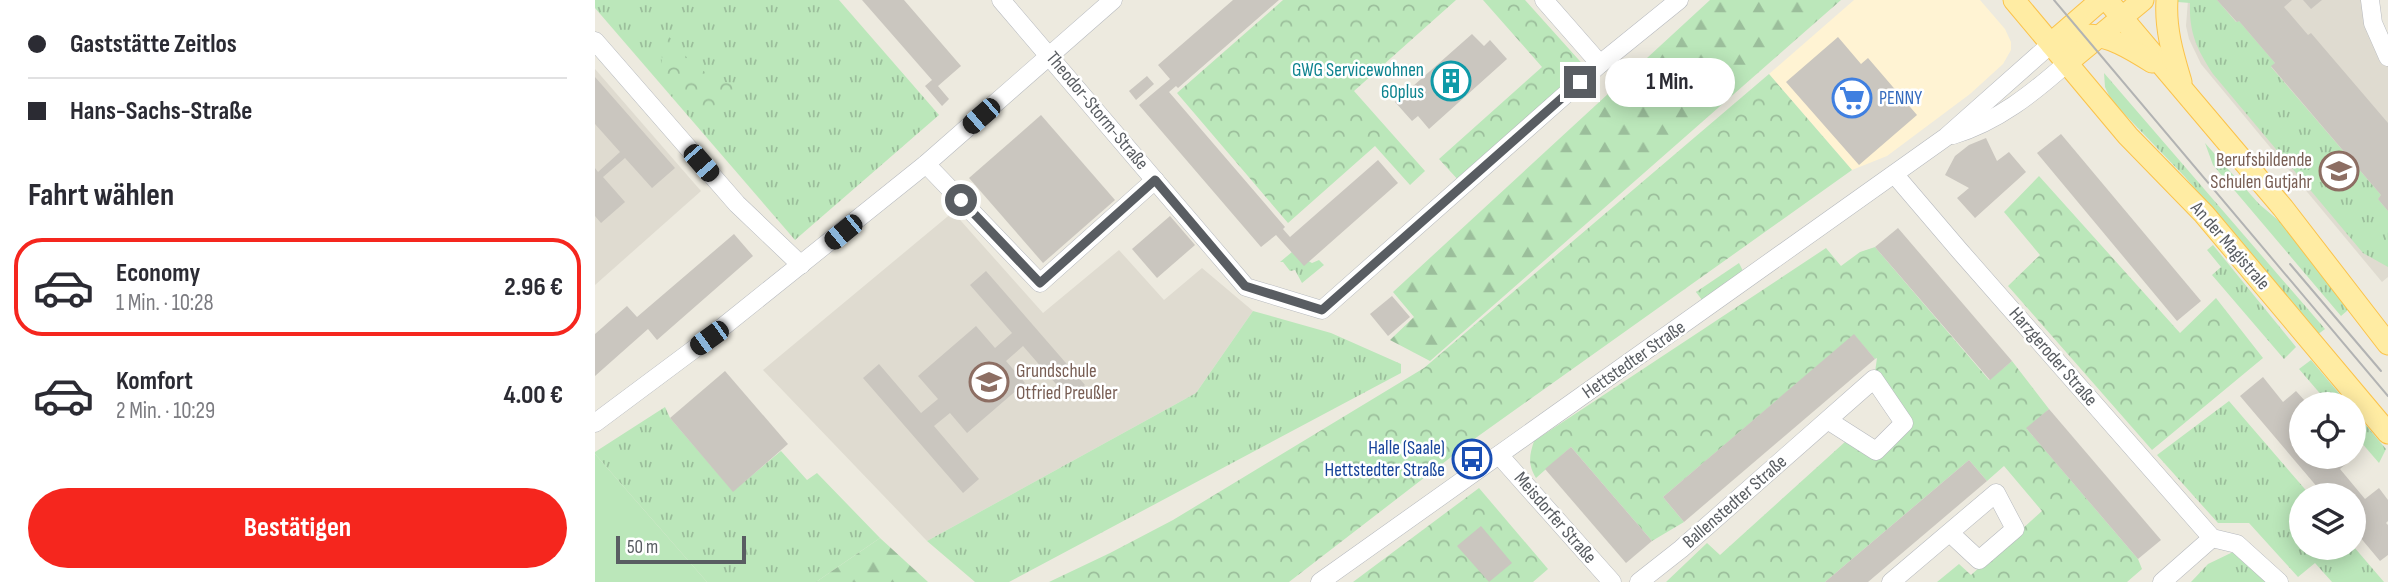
<!DOCTYPE html>
<html lang="de">
<meta charset="utf-8">
<style>
:root{--surface:#fff;--page:#f7f7f7;--text:#2b2b33;--muted:#7c7c81;--line:#e1e1e2;--accent:#f5261e}
body{margin:0;font-family:"Sofia Sans Condensed",sans-serif;background:var(--page);color:var(--text);height:100vh;display:flex;flex-direction:column;font-size:26px;white-space:nowrap}
*{box-sizing:border-box;margin:0}
p{font-size:23px;color:var(--muted)}
.icon{flex:none;width:38px;height:38px;fill:none;stroke:currentColor;stroke-width:2;stroke-linecap:round;stroke-linejoin:round}
.map{position:relative;flex:1;overflow:hidden}
.side{display:flex;flex-direction:column;background:var(--surface);width:595px}
.side>*{flex:none}
.banner{display:grid;align-content:center;height:154px;padding:0 28px;background:var(--surface)}
.fabs{position:absolute;left:1694px;top:392px;display:grid;gap:14px}
.fabs a{display:grid;place-items:center;width:77px;height:77px;border-radius:50%;background:var(--surface);box-shadow:0 4px 18px #0003;font-size:35px}
.scale{position:absolute;left:21px;bottom:18px;width:130px;box-sizing:border-box;padding-left:7px;border:4px solid #595d62;border-top:0;font-size:19px;line-height:24px;white-space:nowrap;color:#595d62;-webkit-text-stroke:5px #fff;paint-order:stroke}
.end{position:absolute;width:32px;height:32px;margin:-16px;border:9px solid #595d62;background:#fff;box-shadow:0 0 0 4px #fff}
.from{border-radius:50%}
.bubble{position:absolute;height:49px;border-radius:24px;background:var(--surface);box-shadow:0 4px 18px #0003;font-size:23px;font-weight:700;line-height:49px;text-align:center}
.car{position:absolute;width:21px;height:42px;margin:-21px -10px;border-radius:9px;box-shadow:0 0 5px 2px #0007;background:linear-gradient(#222 24%,#8ab4d8 0 40%,#222 0 76%,#8ab4d8 0 86%,#222 0)}
.banner b{display:flex;align-items:center;gap:24px;height:66px;font-size:26px}
.banner b+b{border-top:2px solid var(--line)}
.banner i{width:18px;height:18px;background:var(--text)}
ul{padding:0;list-style:none}
li{display:flex;align-items:center;gap:21px;height:98px;margin:0 14px 10px;padding:0 14px;border:4px solid transparent;border-radius:28px}
li div{flex:1}
li b{display:block;font-size:26px}
li em{font-style:normal;font-weight:700}
li.active{border-color:var(--accent)}
li>.icon{width:63px;height:63px;stroke-width:1.5}
h2{padding:0 28px;font-size:32px;line-height:84px}
.action{display:flex;gap:14px;margin-top:auto;padding:14px 28px}
.action a{flex:1;height:80px;border-radius:42px;background:var(--accent);color:#fff;font-size:28px;font-weight:700;line-height:80px;text-align:center}
main{display:flex;flex:1;min-height:0}
.map>svg:first-child{display:block}
.commercial{fill:#fff3d3}
.education{fill:#dfdbd0}
.grass{fill:url(#grass-tufts)}
.forest{fill:url(#forest-firs)}
.park{fill:url(#park-crowns)}
.pitch{fill:#bbe7ba}
.building{fill:#cac6bf}
.lines{fill:none;stroke-linecap:round;stroke-linejoin:round}
.minor-casing{stroke:#b6b9be;stroke-width:19}
.major-casing{stroke:#fbc34b;stroke-width:23}
.minor{stroke:#fff;stroke-width:18}
.major{stroke:#ffeca3;stroke-width:21}
.tram{stroke:#b2b3b3;stroke-width:2}
.route{stroke:#595d62;stroke-width:9}
.labels{text-anchor:middle;dominant-baseline:central;stroke-width:5;stroke-linejoin:round;paint-order:stroke}
.culture-label{font-size:19px;fill:#0d838f;stroke:#fff;text-anchor:end}
.shop-label{font-size:19px;fill:#366cbe;stroke:#fff;text-anchor:start}
.street-label{font-size:19px;fill:#595d62;stroke:#fff}
.education-label{font-size:19px;fill:#785e54;stroke:#fff;text-anchor:end}
.transit-label{font-size:19px;fill:#164399;stroke:#fff;text-anchor:end}
</style>
<main>
<section class="side">
<div class="banner">
<b><i class="from"></i>Gaststätte Zeitlos</b>
<b><i></i>Hans-Sachs-Straße</b>
</div>
<h2>Fahrt wählen</h2>
<ul>
<li class="active"><svg class="icon" aria-label="car" viewBox="0 0 24 24"><path d="M5 17H2v-5l4-1 3-4h7l3 4 3 1v5h-3M9 17h6M6 11h13"/><circle cx="7" cy="17" r="2"/><circle cx="17" cy="17" r="2"/></svg><div><b>Economy</b><p>1 Min. · 10:28</p></div><em>2.96 €</em></li>
<li><svg class="icon" aria-label="car" viewBox="0 0 24 24"><path d="M5 17H2v-5l4-1 3-4h7l3 4 3 1v5h-3M9 17h6M6 11h13"/><circle cx="7" cy="17" r="2"/><circle cx="17" cy="17" r="2"/></svg><div><b>Komfort</b><p>2 Min. · 10:29</p></div><em>4.00 €</em></li>
</ul>
<div class="action"><a>Bestätigen</a></div>
</section>
<div class="map">
<svg width="1793" height="582" viewBox="0 0 1793 582">
<defs>
<pattern id="grass-tufts" width="24" height="20" patternUnits="userSpaceOnUse" patternTransform="scale(1.75)"><rect width="24" height="20" fill="#bbe7ba"/><path d="M3 7l-1-3M5 7V3M7 7l1-3M15 17l-1-3M17 17v-4M19 17l1-3" fill="none" stroke="#9bbe9b"/></pattern>
<pattern id="forest-firs" width="22" height="20" patternUnits="userSpaceOnUse" patternTransform="scale(1.75)"><rect width="22" height="20" fill="#bbe7ba"/><path d="M5 1l3.5 6h-7zM16 11l3.5 6h-7z" fill="#9bbe9b"/></pattern>
<pattern id="park-crowns" width="20" height="18" patternUnits="userSpaceOnUse" patternTransform="scale(1.75)"><rect width="20" height="18" fill="#bbe7ba"/><path d="M2 6a3 3 0 1 1 6 0M12 15a3 3 0 1 1 6 0" fill="none" stroke="#9bbe9b"/></pattern>
</defs>
<rect width="100%" height="100%" fill="#edeadf"/>
<polygon class="commercial" points="1259,0 1385,0 1410,29 1416,42 1416,50 1408,64 1375,94 1292,156 1257,170 1174,74"/>
<g class="education">
<polygon points="1593,0 1775,0 1793,57 1793,277 1787,282 1606,64 1594,39 1591,26"/>
<polygon points="0,69 106,191 0,285"/>
<polygon points="358,212 448,313 524,250 569,300 607,268 658,311 601,393 332,541 168,370"/>
</g>
<g class="grass">
<polygon points="0,0 244,0 344,115 200,240 0,8"/>
<path d="M1583 0H1622L1641 22 1644 21 1680 63 1676 67 1786 195 1783 199 1793 211V267L1768 253 1618 74C1602 49 1594 33 1595 3L1583 2Z"/>
<polygon points="1509,73 1730,329 1722,335 1590,177 1516,100 1510,87"/>
<polygon points="1610,143 1664,204 1696,231 1753,310 1746,316 1618,165"/>
<polygon points="1618,245 1701,347 1689,359 1617,275 1626,267 1612,250"/>
<polygon points="697,252 717,263 724,260 729,265 707,283 700,270 695,271 688,262 685,262"/>
<polygon points="1144,263 1148,271 1107,300 1101,292"/>
<polygon points="658,311 736,333 806,364 806,373 414,582 380,582 332,541 601,393"/>
<polygon points="1716,360 1753,404 1734,404 1704,369"/>
<polygon points="1634,401 1715,495 1706,495 1706,548 1759,547 1789,582 1737,582 1720,563 1703,577 1654,523 1623,523 1562,455"/>
<polygon points="70,407 75,418 138,491 186,451 212,480 222,473 285,538 221,582 112,582 0,454 0,452"/>
<polygon points="1759,411 1791,449 1784,463 1759,434"/>
<polygon points="1640,551 1673,582 1596,582 1613,564"/>
</g>
<g class="forest">
<polygon points="1115,0 1246,0 835,361 795,340 819,317 798,292"/>
<polygon points="285,538 333,582 221,582"/>
</g>
<g class="park">
<polygon points="688,0 861,0 759,91 830,171 815,185 780,146 693,223 582,93"/>
<polygon points="888,0 930,0 992,69 865,182 844,159 947,67"/>
<path d="M73 35C96 66 112 77 148 88 112 131 46 93 73 35Z"/>
<polygon points="1174,74 1257,170 882,437 694,582 454,582 515,553 578,520 829,368"/>
<polygon points="1444,176 1585,333 1621,298 1668,358 1557,450 1413,286 1445,255 1409,212"/>
<path d="M1280 247 1394 380 1417 361 1454 409 1432 429 1543 559 1547 569 1532 582H1342L1364 564 1376 575 1447 511 1409 466 1392 481 1374 460 1230 582H1071L1112 543 1125 555 1251 441 1281 451 1307 421 1279 379 1282 358 1280 359 1259 335 1068 497 1089 522 1057 541 976 447 941 478C933 465 934 456 939 441L1231 248 1246 266 1265 252Z"/>
<polygon points="884,488 953,569 938,582 758,582"/>
</g>
<polygon class="pitch" points="0,454 112,582 0,582"/>
<g class="building">
<polygon points="267,0 309,0 366,66 343,86 354,99 347,106 330,86 337,80"/>
<polygon points="638,0 684,0 583,88 581,86 574,92 690,227 688,229 695,237 783,160 803,183 709,266 681,235 666,247 544,105 575,79 563,65"/>
<polygon points="1622,0 1697,0 1689,7 1713,35 1716,33 1793,123 1793,211 1783,199 1786,195 1676,66 1680,63 1644,21 1642,22"/>
<polygon points="1708,0 1727,0 1716,9"/>
<polygon points="877,34 889,46 895,40 912,59 834,129 823,116 817,121 800,102"/>
<polygon points="1243,37 1266,64 1273,58 1322,115 1264,165 1191,82"/>
<polygon points="552,76 559,84 541,100 534,91"/>
<polygon points="0,77 80,168 57,188 30,158 8,177 30,202 6,223 0,216 0,168 3,172 25,152 0,124"/>
<polygon points="446,115 520,200 448,263 374,178"/>
<polygon points="1466,134 1606,301 1582,321 1442,153"/>
<polygon points="1391,138 1402,161 1414,152 1431,172 1380,218 1362,198 1374,188 1350,175 1360,156 1374,145"/>
<polygon points="575,216 600,245 562,278 537,249"/>
<polygon points="1303,228 1417,361 1395,380 1280,247"/>
<polygon points="139,234 158,256 62,340 53,329 0,376 0,334 32,306 42,317"/>
<polygon points="391,271 490,385 474,399 428,346 411,361 430,383 372,433 355,413 339,426 384,479 368,493 268,378 284,364 326,413 343,399 323,376 381,326 400,348 417,333 375,285"/>
<polygon points="797,296 815,317 793,336 775,314"/>
<polygon points="1259,334 1280,359 1089,522 1068,497"/>
<polygon points="130,371 193,444 138,492 75,418"/>
<polygon points="1668,377 1688,402 1701,391 1711,402 1698,413 1706,423 1706,457 1757,457 1758,458 1745,469 1770,499 1784,488 1793,500 1793,521 1791,523 1793,525 1793,555 1785,561 1759,530 1759,495 1729,495 1645,396"/>
<polygon points="1454,409 1566,540 1543,559 1431,428"/>
<polygon points="976,447 1057,541 1031,563 950,469"/>
<polygon points="1374,460 1392,481 1273,582 1230,582"/>
<polygon points="886,526 917,563 894,582 862,546"/>
</g>
<g class="lines">
<defs>
<g id="minor">
<polyline points="406,0 651,287 727,310 1005,64 1084,0"/>
<polyline points="949,0 1005,64"/>
<polyline points="1775,0 1778,23 1793,57"/>
<polyline points="0,41 142,204 206,265"/>
<path d="M1358 135C1402 122 1438 93 1472 63"/>
<polyline points="331,164 445,283 560,180"/>
<polyline points="1300,175 1364,250 1617,538 1642,544 1684,582"/>
<polyline points="0,423 114,338 331,164 518,0"/>
<polyline points="904,455 1017,582"/>
<polyline points="725,582 1351,137 1456,44"/>
<polyline points="1044,582 1086,549 1279,379 1309,423 1281,451 1234,421"/>
<polyline points="1296,582 1401,493 1420,529 1384,560 1355,533"/>
<polyline points="1567,582 1617,538"/>
</g>
<g id="major">
<polyline points="1419,0 1533,136 1609,214 1793,433"/>
<polyline points="1512,0 1688,208 1793,344"/>
<path d="M1572 0C1570 29 1578 55 1586 82"/>
<polyline points="1460,40 1506,0"/>
<path d="M1456 44C1466 41 1478 36 1489 35 1513 34 1538 50 1557 62"/>
<polyline points="1472,63 1548,0"/>
</g>
</defs>
<use href="#minor" class="minor-casing"/>
<use href="#major" class="major-casing"/>
<use href="#minor" class="minor"/>
<use href="#major" class="major"/>
<g class="tram">
<polyline points="1459,0 1793,396"/>
<polyline points="1695,264 1786,371"/>
</g>
</g>
<g class="lines">
<polyline class="route" points="366,200 445,283 560,180 650,286 727,310 985,82"/>
</g>
<defs>
<symbol id="building-ring" viewBox="-11 -11 22 22"><circle r="9.5" fill="#fff" stroke="#0f9aa8" stroke-width="1.5"/><path d="M-4-6H4V6H1V3H-1V6H-4ZM-2.5-4.3h1.7v1.8h-1.7ZM.8-4.3h1.7v1.8H.8ZM-2.5-1h1.7V.8h-1.7ZM.8-1h1.7V.8H.8Z" fill="#0f9aa8"/></symbol>
<symbol id="supermarket-ring" viewBox="-11 -11 22 22"><circle r="9.5" fill="#fff" stroke="#3f7fe0" stroke-width="1.5"/><path d="M-6-5.5h2.5l.6 2H6L4.5 2H-2.5L-4.4-4H-6ZM-1.5 3.2a1.3 1.3 0 1 0 .1 0ZM3 3.2a1.3 1.3 0 1 0 .1 0Z" fill="#3f7fe0"/></symbol>
<symbol id="school-ring" viewBox="-11 -11 22 22"><circle r="9.5" fill="#fff" stroke="#8d6e63" stroke-width="1.5"/><path d="M0-5L7-2L0 1L-7-2ZM-4 1L0 2.5L4 1V4Q0 6-4 4Z" fill="#8d6e63"/></symbol>
<symbol id="bus-ring" viewBox="-11 -11 22 22"><circle r="9.5" fill="#fff" stroke="#1a4fb4" stroke-width="1.5"/><path d="M-5-6H5V4H4V6H2V4H-2V6H-4V4H-5ZM-3.5-4V0h7V-4ZM-3.5 1.2v1.5H-2V1.2ZM2 1.2v1.5H3.5V1.2Z" fill="#1a4fb4"/></symbol>
</defs>
<g fill-rule="evenodd">
<use href="#building-ring" x="834" y="59" width="44" height="44"/>
<use href="#supermarket-ring" x="1235" y="76" width="44" height="44"/>
<use href="#school-ring" x="1722" y="149" width="44" height="44"/>
<use href="#school-ring" x="372" y="360" width="44" height="44"/>
<use href="#bus-ring" x="855" y="437" width="44" height="44"/>
</g>
<g class="labels">
<g class="culture-label">
<text x="829" y="70">GWG Servicewohnen<tspan x="829" dy="22">60plus</tspan></text>
</g>
<g class="shop-label">
<text x="1284" y="98">PENNY</text>
</g>
<g class="street-label">
<text transform="translate(502 111) rotate(50)">Theodor-Storm-Straße</text>
<text transform="translate(1635 246) rotate(49)">An der Magistrale</text>
<text transform="translate(1458 357) rotate(49)">Harzgeroder Straße</text>
<text transform="translate(1039 360) rotate(-35)">Hettstedter Straße</text>
<text transform="translate(1140 502) rotate(-41)">Ballenstedter Straße</text>
<text transform="translate(960 518) rotate(49)">Meisdorfer Straße</text>
</g>
<g class="education-label">
<text x="1717" y="160">Berufsbildende<tspan x="1717" dy="22">Schulen Gutjahr</tspan></text>
<text x="421" y="371" text-anchor="start">Grundschule<tspan x="421" dy="22">Otfried Preußler</tspan></text>
</g>
<g class="transit-label">
<text x="850" y="448">Halle (Saale)<tspan x="850" dy="22">Hettstedter Straße</tspan></text>
</g>
</g>
</svg>
<div class="fabs">
<a><svg class="icon" aria-label="locate" viewBox="0 0 24 24"><circle cx="12" cy="12" r="6"/><path d="M12 2v4M12 18v4M2 12h4M18 12h4"/></svg></a>
<a><svg class="icon" aria-label="layers" viewBox="0 0 24 24"><path d="M12 4l9 5-9 5-9-5zM3 14l9 5 9-5"/></svg></a>
</div>
<div class="scale">50 m</div>
<i class="end from" style="left:366px;top:200px"></i>
<i class="end" style="left:985px;top:82px"></i>
<div class="bubble" style="left:1010px;top:58px;width:130px">1 Min.</div>
<i class="car" style="left:386px;top:116px;rotate:229deg"></i>
<i class="car" style="left:106px;top:163px;rotate:139deg"></i>
<i class="car" style="left:248px;top:232px;rotate:231deg"></i>
<i class="car" style="left:114px;top:338px;rotate:234deg"></i>
</div>
</main>
